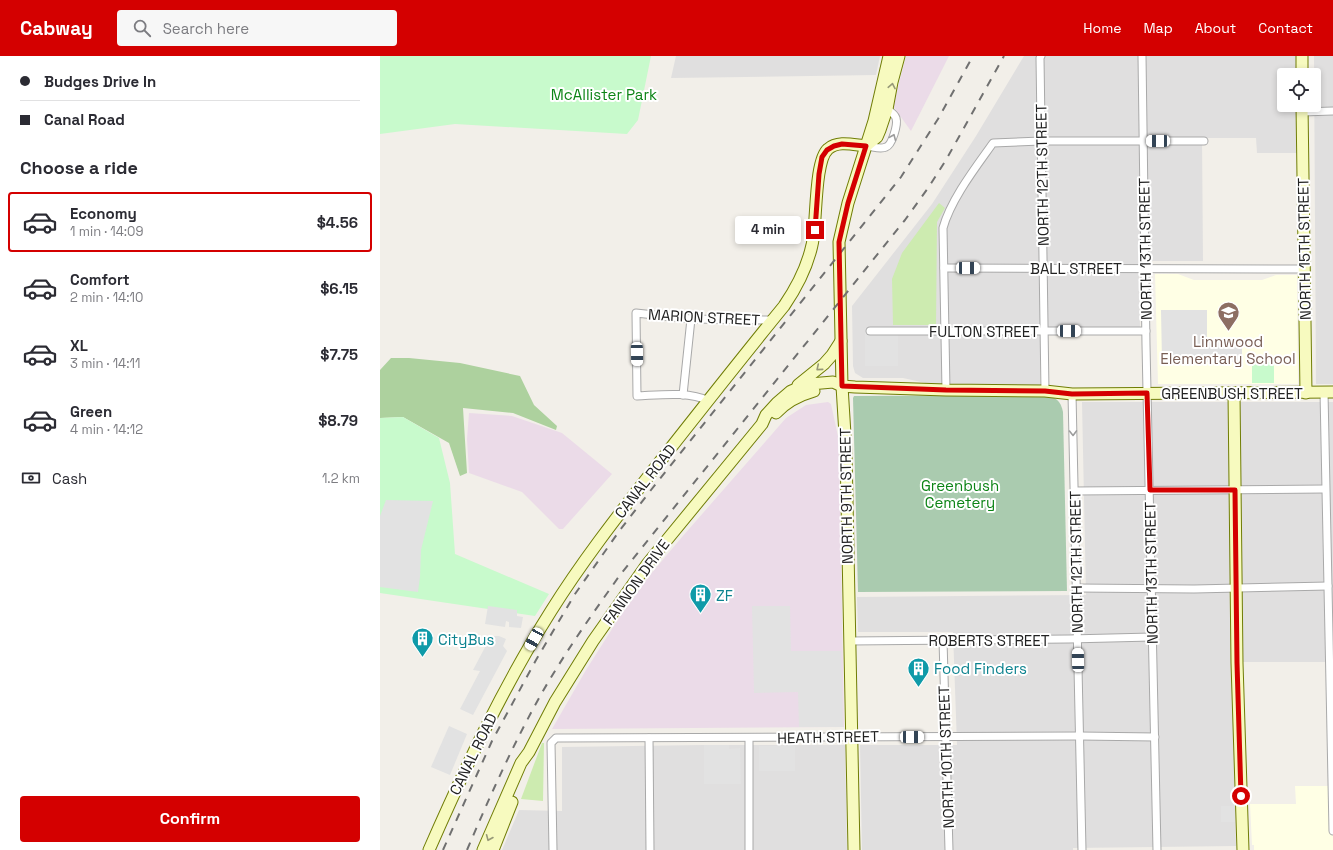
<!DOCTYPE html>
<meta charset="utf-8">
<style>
:root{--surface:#fff;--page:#f7f7f7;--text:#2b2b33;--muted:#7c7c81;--line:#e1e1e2;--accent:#d40000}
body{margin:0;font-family:"Space Grotesk",sans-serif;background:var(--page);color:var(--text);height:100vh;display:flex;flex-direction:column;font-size:15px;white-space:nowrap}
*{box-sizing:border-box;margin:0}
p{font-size:13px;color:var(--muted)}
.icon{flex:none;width:22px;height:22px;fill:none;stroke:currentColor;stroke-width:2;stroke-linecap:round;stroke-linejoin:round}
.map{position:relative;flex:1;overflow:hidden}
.sheet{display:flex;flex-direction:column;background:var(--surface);width:380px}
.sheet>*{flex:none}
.top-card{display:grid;align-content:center;height:88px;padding:0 20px;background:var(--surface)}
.fabs{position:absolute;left:897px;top:12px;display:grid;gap:8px}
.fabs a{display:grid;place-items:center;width:44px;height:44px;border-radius:4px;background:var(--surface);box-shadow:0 2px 6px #0003;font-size:20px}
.end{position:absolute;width:18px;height:18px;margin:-9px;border:5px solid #d40000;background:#fff;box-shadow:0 0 0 2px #fff}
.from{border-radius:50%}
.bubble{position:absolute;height:28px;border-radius:4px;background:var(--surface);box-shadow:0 2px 6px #0003;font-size:13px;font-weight:700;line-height:28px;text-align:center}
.car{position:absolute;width:12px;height:24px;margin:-12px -6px;border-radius:5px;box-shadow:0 0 3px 1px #0007;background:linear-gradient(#fff 24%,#345 0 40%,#fff 0 76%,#345 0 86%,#fff 0)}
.top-card b{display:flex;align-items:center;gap:14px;height:38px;font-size:15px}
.top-card b+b{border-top:1px solid var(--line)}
.top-card i{width:10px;height:10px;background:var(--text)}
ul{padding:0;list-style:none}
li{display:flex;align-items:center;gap:12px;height:60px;margin:0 8px 6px;padding:0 12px;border:2px solid transparent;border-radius:4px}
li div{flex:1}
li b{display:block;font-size:15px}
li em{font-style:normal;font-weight:700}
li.on{border-color:var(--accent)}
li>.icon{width:36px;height:36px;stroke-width:1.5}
h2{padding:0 20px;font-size:18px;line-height:48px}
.pay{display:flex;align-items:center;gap:10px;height:44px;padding:0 20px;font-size:15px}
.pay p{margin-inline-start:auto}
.button{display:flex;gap:8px;margin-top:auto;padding:8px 20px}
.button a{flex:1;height:46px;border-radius:4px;background:var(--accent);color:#fff;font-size:16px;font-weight:700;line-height:46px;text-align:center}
header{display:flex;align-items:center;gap:24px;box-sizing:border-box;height:56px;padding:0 20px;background:var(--accent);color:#fff}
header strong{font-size:19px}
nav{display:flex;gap:22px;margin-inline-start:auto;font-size:14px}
.search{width:280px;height:36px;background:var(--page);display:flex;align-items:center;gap:10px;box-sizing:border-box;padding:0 14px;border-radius:4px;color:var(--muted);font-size:15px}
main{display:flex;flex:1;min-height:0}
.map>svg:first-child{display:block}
.residential{fill:#e0dfdf}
.industrial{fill:#ebdbe8}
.education{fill:#ffffe5}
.grass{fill:#cdebb0}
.forest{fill:#add19e}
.cemetery{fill:#aacbaf}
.park{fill:#c8facc}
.parking{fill:#e2e2e2}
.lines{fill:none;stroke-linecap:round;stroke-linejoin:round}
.street-casing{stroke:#a9a9a9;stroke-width:9}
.secondary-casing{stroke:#707d05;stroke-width:13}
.street{stroke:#fff;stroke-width:7}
.secondary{stroke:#f7fabf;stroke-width:11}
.rail{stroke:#707070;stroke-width:2;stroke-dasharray:8 8;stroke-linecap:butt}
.oneway{stroke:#979978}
.oneway2{stroke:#9c9c9c}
.route{stroke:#d40000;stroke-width:5}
.labels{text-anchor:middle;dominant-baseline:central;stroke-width:4;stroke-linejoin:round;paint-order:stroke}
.park-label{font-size:15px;fill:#0c8416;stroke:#fff}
.street-label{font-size:15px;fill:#222;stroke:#fff}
.education-label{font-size:15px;fill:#785e54;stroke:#fff}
.culture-label{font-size:15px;fill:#0d838f;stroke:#fff;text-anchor:start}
</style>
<header>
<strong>Cabway</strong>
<div class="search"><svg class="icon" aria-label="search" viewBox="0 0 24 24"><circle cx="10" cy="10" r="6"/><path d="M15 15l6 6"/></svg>Search here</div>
<nav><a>Home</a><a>Map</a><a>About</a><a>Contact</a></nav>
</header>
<main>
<section class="sheet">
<div class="top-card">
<b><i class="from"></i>Budges Drive In</b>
<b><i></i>Canal Road</b>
</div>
<h2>Choose a ride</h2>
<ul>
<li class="on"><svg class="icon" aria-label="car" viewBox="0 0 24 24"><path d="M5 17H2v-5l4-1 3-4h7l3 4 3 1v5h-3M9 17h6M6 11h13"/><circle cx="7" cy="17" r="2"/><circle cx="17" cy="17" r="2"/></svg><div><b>Economy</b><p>1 min · 14:09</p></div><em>$4.56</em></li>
<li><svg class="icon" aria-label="car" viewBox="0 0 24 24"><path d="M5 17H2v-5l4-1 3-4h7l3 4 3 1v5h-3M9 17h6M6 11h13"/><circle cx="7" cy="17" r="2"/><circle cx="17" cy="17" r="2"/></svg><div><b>Comfort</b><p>2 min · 14:10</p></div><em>$6.15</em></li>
<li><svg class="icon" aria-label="car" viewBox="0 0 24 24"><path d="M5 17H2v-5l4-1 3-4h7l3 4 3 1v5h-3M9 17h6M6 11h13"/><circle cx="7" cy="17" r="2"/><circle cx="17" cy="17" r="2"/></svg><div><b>XL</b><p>3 min · 14:11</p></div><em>$7.75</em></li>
<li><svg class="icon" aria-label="car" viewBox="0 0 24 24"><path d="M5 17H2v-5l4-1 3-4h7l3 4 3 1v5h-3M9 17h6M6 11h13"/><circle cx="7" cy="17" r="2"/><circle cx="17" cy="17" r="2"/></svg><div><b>Green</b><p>4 min · 14:12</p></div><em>$8.79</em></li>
</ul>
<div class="pay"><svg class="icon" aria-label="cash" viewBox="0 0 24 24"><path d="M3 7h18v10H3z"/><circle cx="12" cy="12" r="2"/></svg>Cash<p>1.2 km</p></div>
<div class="button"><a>Confirm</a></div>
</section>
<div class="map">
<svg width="953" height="794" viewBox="0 0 953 794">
<rect width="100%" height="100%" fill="#f2efe9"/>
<g class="residential">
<polygon points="296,0 500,0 496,19 291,22"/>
<polygon points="644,0 916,0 917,19 904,19 904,49 917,49 918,97 877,97 876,82 822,82 823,205 759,205 760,273 660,272 660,329 575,329 550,328 523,322 483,322 475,317 473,310 472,250 552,148 596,80"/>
<polygon points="934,0 953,0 953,328 936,328"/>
<polygon points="702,346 953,346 953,606 852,606 856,790 693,792 693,794 482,794 480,689 577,689 573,576 478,576 477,541 706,539"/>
<polygon points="323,689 465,689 467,794 122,794 139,754 182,755 182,691"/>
</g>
<g class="industrial">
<polygon points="526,0 569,0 531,75 513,50"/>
<polygon points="448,346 451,348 459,385 464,671 172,673 206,614 239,562 270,519 302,481 406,362 426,349"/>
<polygon points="89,357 132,360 182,377 232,418 183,473 179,473 142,436 89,417 87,383"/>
</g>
<g class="education">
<polygon points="775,218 798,218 814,224 882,224 896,219 917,219 918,328 778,328"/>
<polygon points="915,730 953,730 953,794 874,794 874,789 872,789 870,748 916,748"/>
</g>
<g class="grass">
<polygon points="559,147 565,152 557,166 556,269 513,269 512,223 522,197"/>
<polygon points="162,687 164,687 163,745 141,743"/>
</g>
<polygon class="forest" points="11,302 29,302 80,307 140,320 154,349 177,370 176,374 133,357 83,352 87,417 80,420 69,387 23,361 0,362 0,314"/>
<path class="cemetery" d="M664 339C675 340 681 345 683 356L687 535 478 536 473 342 474 340Z"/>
<g class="park">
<polygon points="0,0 271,0 258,64 247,78 75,68 0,78"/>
<rect x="872" y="306" width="22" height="21"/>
<polygon points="23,361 59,382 70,427 75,498 169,538 155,560 0,537 0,362"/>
</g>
<g class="parking">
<polygon points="781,254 827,254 827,286 862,287 862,306 782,306"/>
<polygon points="485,272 497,272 518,278 518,310 485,310"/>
<polygon points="6,444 53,445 41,494 40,521 38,536 0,531 0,460"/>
<polygon points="108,550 137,554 137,560 143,561 141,572 129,571 129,566 126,565 125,571 105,568"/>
<polygon points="372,550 410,550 411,595 461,595 463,671 419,671 418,636 374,637"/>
<polygon points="111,580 119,580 126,583 123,590 127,595 93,659 80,653 100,615 93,614"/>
<polygon points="69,670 87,678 70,719 51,711"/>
<polygon points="324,689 349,689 349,693 360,692 361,728 324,728"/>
<rect x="379" y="690" width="36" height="25"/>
<rect x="841" y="750" width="14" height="16"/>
</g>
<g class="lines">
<defs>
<g id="street">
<polyline points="661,0 660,2 665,335"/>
<polyline points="762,0 766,289 777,794"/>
<polyline points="922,56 953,55"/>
<path d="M486 90C492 90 500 94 506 91 512 89 518 69 516 62 515 59 510 55 507 53"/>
<polyline points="564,212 924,213"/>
<polyline points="490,275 766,275"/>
<path d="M566 334 563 172C571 143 596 111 613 87L661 85H824"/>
<polyline points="944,336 953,775"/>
<polyline points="692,338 702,794"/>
<polyline points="303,339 311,263"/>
<path d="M329 345C308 335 280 339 257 340L256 257 311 263 392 264"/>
<polyline points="695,435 945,433"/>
<polyline points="697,532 814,533 948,530"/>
<polyline points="563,584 569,794"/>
<polyline points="470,585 689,583 772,581"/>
<polyline points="269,682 270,794"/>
<polyline points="369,682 369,794"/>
<polyline points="173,794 171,687 176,682 700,680 775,681"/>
</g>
<g id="secondary">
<polyline points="922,19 922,0"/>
<polyline points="922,49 926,337"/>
<polyline points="486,90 497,81 500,74 507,53 512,26 519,0"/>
<polyline points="418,329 444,308 452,299 461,285"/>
<polyline points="854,337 857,607 863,794"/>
<path d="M396 357C406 346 420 339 434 335"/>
<path d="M49 794C85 712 123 631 171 555 201 507 236 462 271 417 315 361 359 305 404 250 417 231 427 212 432 189 437 169 434 105 448 93 458 84 474 89 486 90"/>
<polyline points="103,794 141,707 149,696 175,646 213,585 268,507 382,368 386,359 397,347 411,335 421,331 430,328 453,326 462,330 475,331 566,334 665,335 692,338 953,336"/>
<polyline points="113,794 132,746"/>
<polyline points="474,794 466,395 462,330 459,186 468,147 494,65 509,0"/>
</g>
</defs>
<use href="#street" class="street-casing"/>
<use href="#secondary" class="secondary-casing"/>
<use href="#street" class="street"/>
<use href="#secondary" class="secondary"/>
<g class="rail">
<polyline points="63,794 112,685 156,604 195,538 240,474 271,434 521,121 558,63 593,0"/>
<path d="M87 794C110 740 134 686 163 635 186 595 213 557 240 519L525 164 548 132 566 104 624 0"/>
</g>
</g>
<defs><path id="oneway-chevron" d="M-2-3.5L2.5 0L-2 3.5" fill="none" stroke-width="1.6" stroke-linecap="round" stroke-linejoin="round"/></defs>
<g class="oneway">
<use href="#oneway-chevron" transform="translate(512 30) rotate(-79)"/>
<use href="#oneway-chevron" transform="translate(439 312) rotate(140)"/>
<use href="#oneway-chevron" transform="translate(109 782) rotate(113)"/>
</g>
<g class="oneway2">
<use href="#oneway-chevron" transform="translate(513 81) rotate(-67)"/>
<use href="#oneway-chevron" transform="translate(693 377) rotate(89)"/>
</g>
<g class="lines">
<polyline class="route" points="435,174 439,118 442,101 447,94 454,90 462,88 486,90 468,147 459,186 462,330 566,334 665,335 692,338 767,337 770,434 855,434 857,607 861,740"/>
</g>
<defs>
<symbol id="school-pin" viewBox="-11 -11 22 30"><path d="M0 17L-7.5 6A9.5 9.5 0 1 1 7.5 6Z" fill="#8d6e63" stroke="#fff"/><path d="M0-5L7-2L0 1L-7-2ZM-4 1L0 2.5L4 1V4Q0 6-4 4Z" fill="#fff"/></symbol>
<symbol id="building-pin" viewBox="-11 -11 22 30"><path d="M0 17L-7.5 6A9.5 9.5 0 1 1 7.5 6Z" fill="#0f9aa8" stroke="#fff"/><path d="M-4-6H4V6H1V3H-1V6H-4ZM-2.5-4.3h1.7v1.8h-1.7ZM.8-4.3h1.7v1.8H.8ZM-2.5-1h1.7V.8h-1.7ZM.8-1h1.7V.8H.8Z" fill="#fff"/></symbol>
</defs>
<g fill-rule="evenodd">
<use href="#school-pin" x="836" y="244" width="25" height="34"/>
<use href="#building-pin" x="308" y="526" width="25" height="34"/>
<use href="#building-pin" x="30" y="570" width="25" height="34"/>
<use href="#building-pin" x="526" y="600" width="25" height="34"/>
</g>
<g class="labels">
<g class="park-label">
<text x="224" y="38">McAllister Park</text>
<text x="580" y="429">Greenbush<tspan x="580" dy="17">Cemetery</tspan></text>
</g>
<g class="street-label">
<text transform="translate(662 119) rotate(-91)">NORTH 12TH STREET</text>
<text transform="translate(765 193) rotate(-91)">NORTH 13TH STREET</text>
<text transform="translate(924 193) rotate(-91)">NORTH 15TH STREET</text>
<text x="696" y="212">BALL STREET</text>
<text transform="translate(324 261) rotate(3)">MARION STREET</text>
<text x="604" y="275">FULTON STREET</text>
<text x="852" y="337">GREENBUSH STREET</text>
<text transform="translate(265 425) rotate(-52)">CANAL ROAD</text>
<text transform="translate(466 440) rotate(-91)">NORTH 9TH STREET</text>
<text transform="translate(696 506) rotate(-91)">NORTH 12TH STREET</text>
<text transform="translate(771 517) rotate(-91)">NORTH 13TH STREET</text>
<text transform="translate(256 526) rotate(-54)">FANNON DRIVE</text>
<text x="609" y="584">ROBERTS STREET</text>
<text transform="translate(448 681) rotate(-1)">HEATH STREET</text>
<text transform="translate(93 698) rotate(-64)">CANAL ROAD</text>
<text transform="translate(566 701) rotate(-92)">NORTH 10TH STREET</text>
</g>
<g class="education-label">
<text x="848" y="285">Linnwood<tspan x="848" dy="17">Elementary School</tspan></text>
</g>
<g class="culture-label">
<text x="336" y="539">ZF</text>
<text x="58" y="583">CityBus</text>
<text x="554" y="612">Food Finders</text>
</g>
</g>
</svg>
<div class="fabs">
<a><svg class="icon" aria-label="locate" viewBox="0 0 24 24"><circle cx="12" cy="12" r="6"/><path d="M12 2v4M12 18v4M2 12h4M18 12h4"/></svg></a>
</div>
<i class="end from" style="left:861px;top:740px"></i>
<i class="end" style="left:435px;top:174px"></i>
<div class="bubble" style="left:355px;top:160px;width:66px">4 min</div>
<i class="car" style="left:778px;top:85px;rotate:270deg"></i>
<i class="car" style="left:588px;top:212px;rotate:90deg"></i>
<i class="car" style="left:689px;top:275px;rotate:90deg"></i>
<i class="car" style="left:257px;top:298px;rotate:179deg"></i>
<i class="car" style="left:154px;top:583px;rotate:209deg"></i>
<i class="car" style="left:698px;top:604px;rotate:359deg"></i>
<i class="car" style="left:532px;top:681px;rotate:90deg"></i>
</div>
</main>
